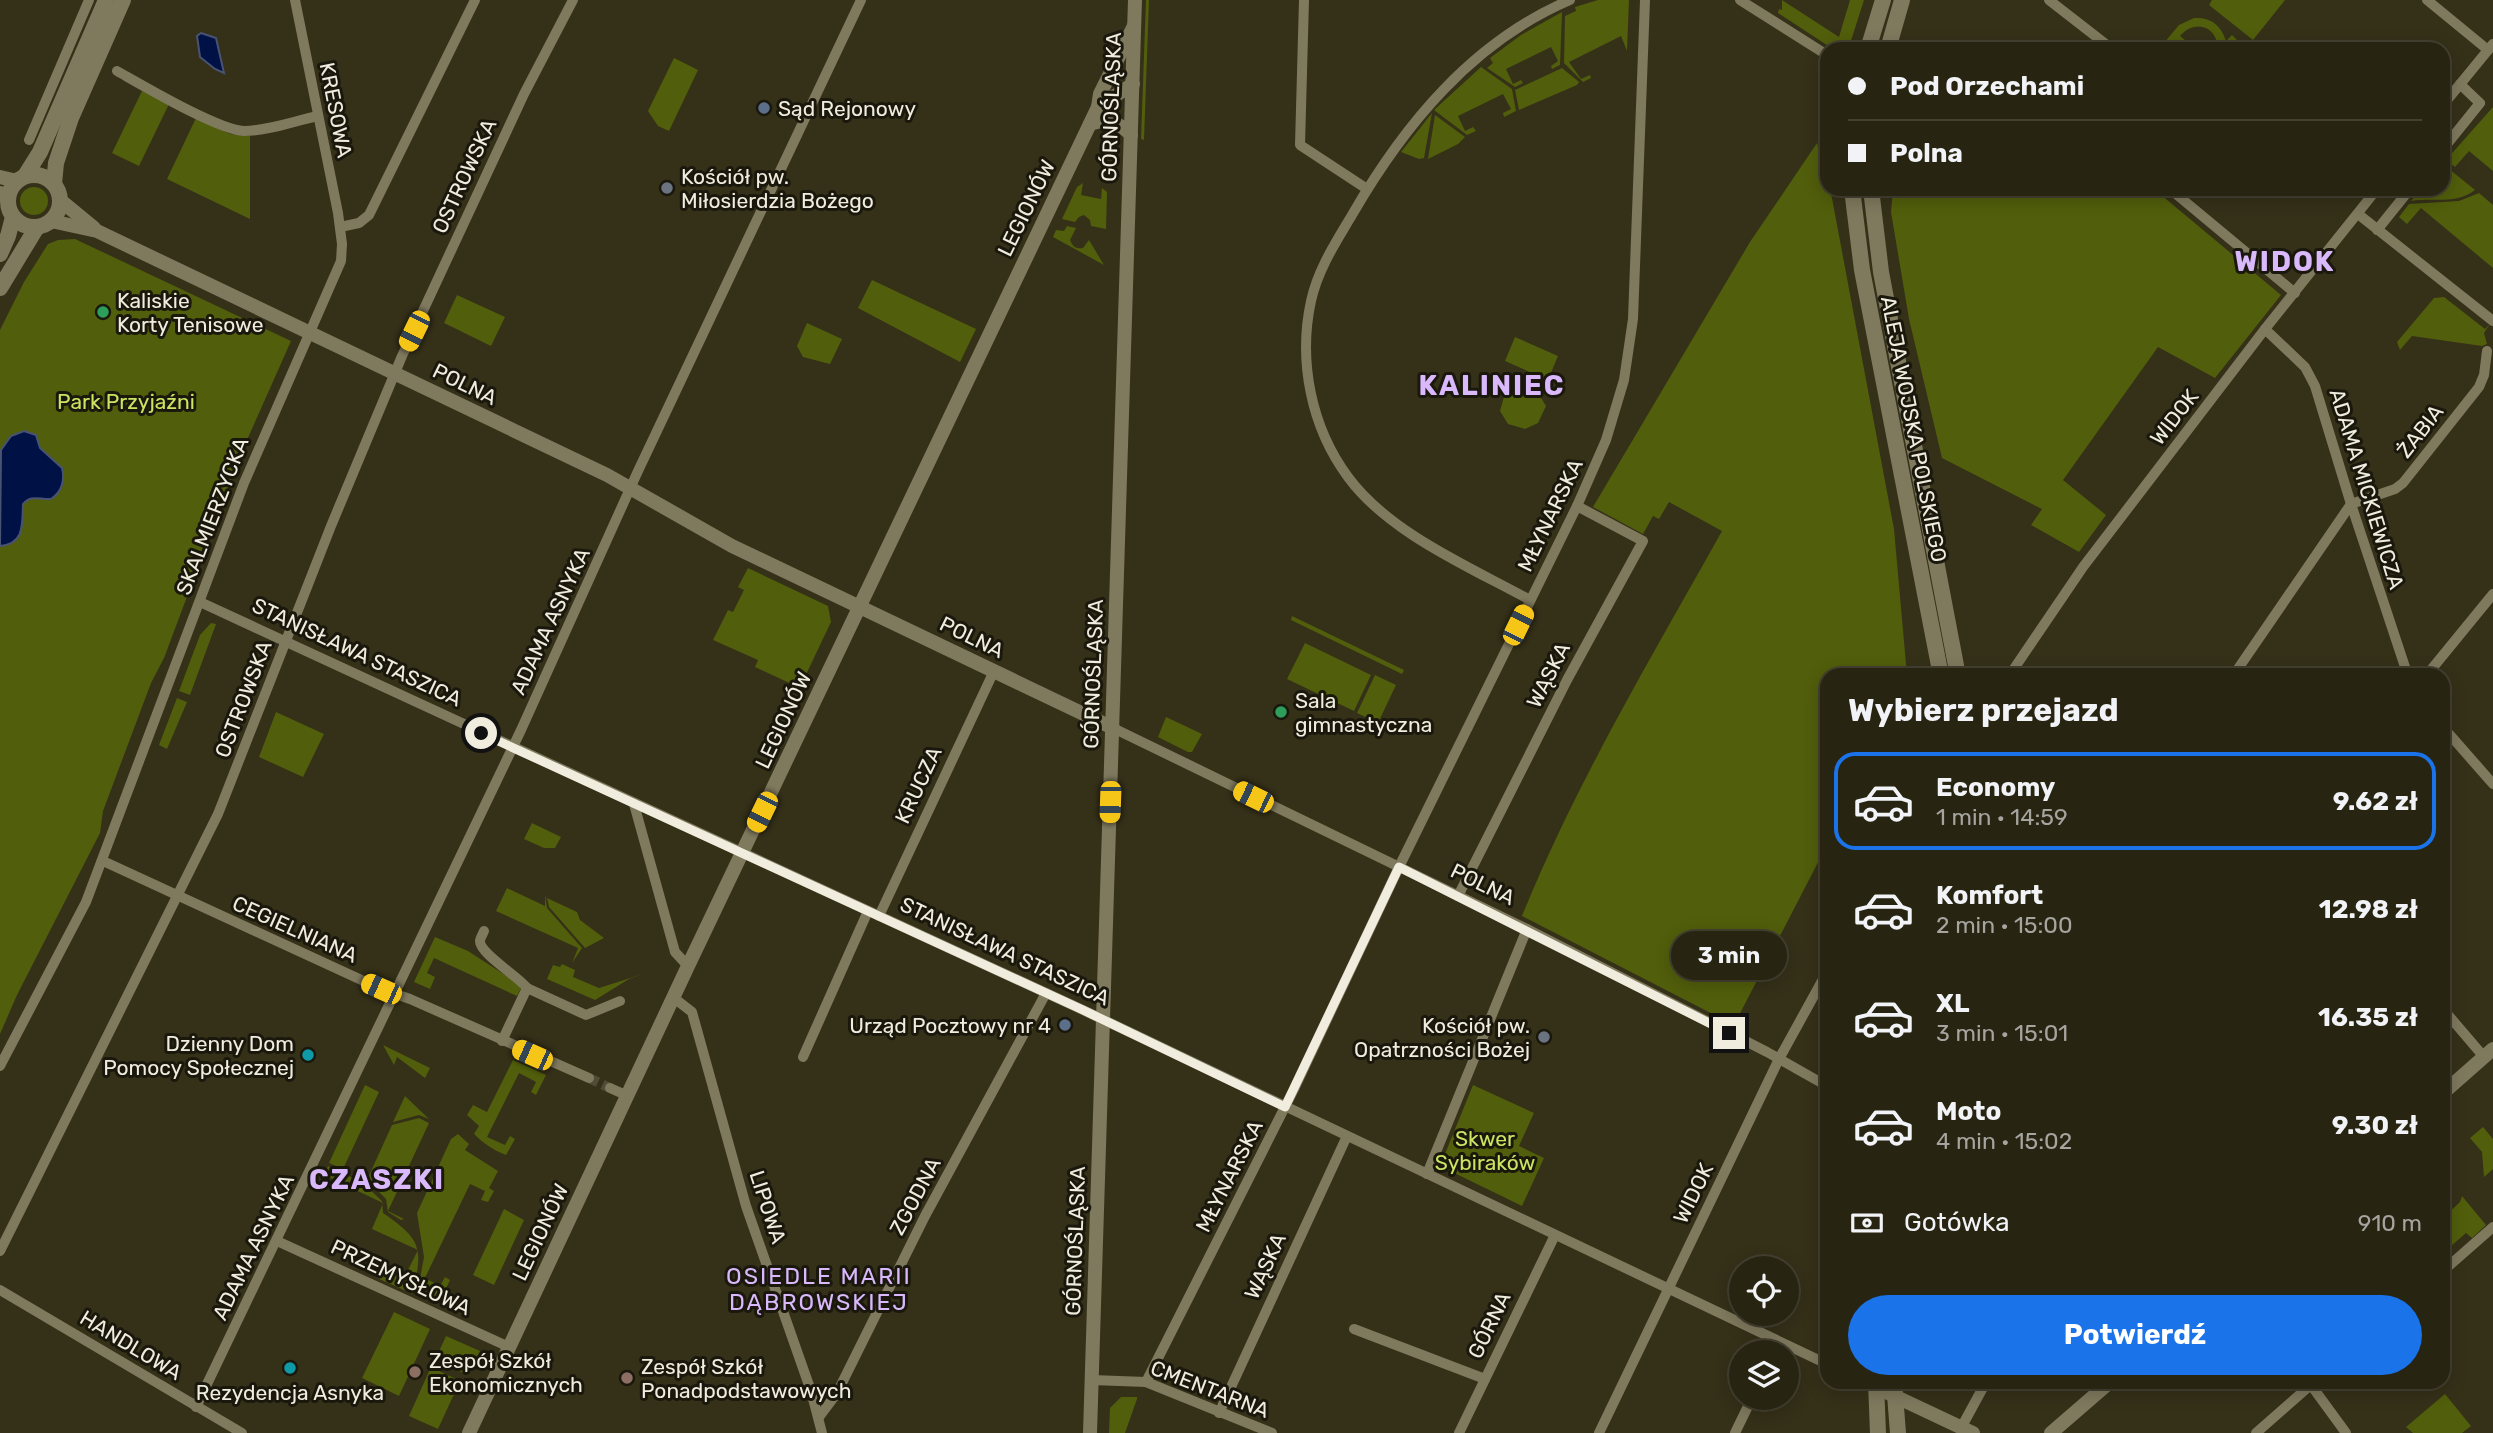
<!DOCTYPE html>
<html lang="pl">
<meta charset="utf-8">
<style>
:root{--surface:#282412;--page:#343020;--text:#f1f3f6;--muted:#a5a49f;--line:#444132;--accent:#1a73e8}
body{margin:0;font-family:Rubik,sans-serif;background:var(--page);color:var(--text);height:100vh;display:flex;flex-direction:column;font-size:26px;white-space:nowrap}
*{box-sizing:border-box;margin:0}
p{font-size:23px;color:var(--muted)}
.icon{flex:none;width:38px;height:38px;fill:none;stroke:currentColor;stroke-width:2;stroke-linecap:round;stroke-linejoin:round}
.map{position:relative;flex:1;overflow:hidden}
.drawer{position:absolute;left:1820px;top:668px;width:630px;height:721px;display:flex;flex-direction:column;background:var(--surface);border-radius:21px;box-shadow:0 4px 18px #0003,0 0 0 2px var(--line)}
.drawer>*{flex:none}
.top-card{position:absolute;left:1820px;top:42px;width:630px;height:154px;border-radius:21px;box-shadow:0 4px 18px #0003,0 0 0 2px var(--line);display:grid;align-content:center;height:154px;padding:0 28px;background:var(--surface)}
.tools{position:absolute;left:1729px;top:1256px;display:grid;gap:14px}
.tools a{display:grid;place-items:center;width:70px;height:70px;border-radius:50%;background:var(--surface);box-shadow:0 4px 18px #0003,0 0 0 2px var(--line);font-size:35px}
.end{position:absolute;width:32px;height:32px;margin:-16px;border:9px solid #f0edde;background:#111;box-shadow:0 0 0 4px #111}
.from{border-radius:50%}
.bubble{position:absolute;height:49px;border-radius:24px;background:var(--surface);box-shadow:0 4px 18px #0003,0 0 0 2px var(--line);font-size:23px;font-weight:700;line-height:49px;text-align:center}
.car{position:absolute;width:21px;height:42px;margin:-21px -10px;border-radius:9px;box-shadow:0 0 5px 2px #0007;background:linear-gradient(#f5c518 24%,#345 0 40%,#f5c518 0 76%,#345 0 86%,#f5c518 0)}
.top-card b{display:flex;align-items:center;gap:24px;height:66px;font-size:26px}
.top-card b+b{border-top:2px solid var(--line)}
.top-card i{width:18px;height:18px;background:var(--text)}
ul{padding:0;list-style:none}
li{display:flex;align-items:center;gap:21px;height:98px;margin:0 14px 10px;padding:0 14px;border:4px solid transparent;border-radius:21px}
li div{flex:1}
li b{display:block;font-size:26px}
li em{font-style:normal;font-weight:700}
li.selected{border-color:var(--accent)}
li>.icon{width:63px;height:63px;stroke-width:1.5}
h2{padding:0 28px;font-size:32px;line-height:84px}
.pay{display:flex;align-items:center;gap:18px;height:77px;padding:0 28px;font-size:26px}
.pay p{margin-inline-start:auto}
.button{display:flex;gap:14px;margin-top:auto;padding:14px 28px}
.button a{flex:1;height:80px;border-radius:42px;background:var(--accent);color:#fff;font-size:28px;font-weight:700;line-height:80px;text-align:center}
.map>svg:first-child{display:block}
.green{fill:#515e0b}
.water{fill:#001146;stroke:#485374;stroke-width:2}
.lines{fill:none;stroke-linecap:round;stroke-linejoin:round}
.minor-tunnel{stroke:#514c36;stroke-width:10;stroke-dasharray:10 5;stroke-linecap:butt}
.minor{stroke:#7f795e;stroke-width:10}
.tertiary{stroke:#7f795e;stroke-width:14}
.secondary{stroke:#7f795e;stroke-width:16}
.route{stroke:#f0edde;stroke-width:9}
.service-dot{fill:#5c6f8a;stroke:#1a180d;stroke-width:2.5}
.worship-dot{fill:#6b7280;stroke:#1a180d;stroke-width:2.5}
.leisure-dot{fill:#2e9e5b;stroke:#1a180d;stroke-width:2.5}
.culture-dot{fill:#0f9aa8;stroke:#1a180d;stroke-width:2.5}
.education-dot{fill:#8d6e63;stroke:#1a180d;stroke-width:2.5}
.labels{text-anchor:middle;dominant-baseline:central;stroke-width:6;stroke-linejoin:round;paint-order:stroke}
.street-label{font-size:21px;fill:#f0edde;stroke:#1a180d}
.poi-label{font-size:21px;fill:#f0edde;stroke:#1a180d;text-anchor:start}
.park-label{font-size:21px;fill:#cbe461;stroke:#1a180d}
.neighbourhood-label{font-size:23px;letter-spacing:2px;fill:#d9b8fc;stroke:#1a180d}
.district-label{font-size:28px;font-weight:bold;letter-spacing:2px;fill:#d9b8fc;stroke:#1a180d}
</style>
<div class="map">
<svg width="2493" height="1433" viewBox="0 0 2493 1433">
<rect width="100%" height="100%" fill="#353018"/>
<g class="green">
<polygon points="1146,0 1149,0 1144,140 1141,139"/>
<polygon points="1629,0 1627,51 1621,36 1569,62 1581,79 1590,75 1591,78 1583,82 1564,63 1565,16 1576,11 1575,7 1598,0"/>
<polygon points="1782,0 1839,37 1850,0 1864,0 1849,47 1833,49 1778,13 1779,9 1782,10"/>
<polygon points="2212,0 2285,0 2253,40 2209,5"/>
<polygon points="1562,12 1560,65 1552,69 1551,66 1558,61 1551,47 1506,69 1513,84 1521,80 1523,83 1515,87 1487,68 1493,63 1490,58 1521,35"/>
<path d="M2194 18C2211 17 2221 25 2226 41L2232 35 2238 41 2232 49H2218C2217 26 2195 19 2180 36L2196 49H2159L2179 25Z"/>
<polygon points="674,58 698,70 669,131 658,126 648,111"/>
<polygon points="1481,67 1512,89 1516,111 1504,117 1503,113 1511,109 1503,94 1458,116 1465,131 1473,127 1476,131 1467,135 1434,110"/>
<polygon points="1562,68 1579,82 1577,85 1519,110 1515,90"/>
<polygon points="142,91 169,104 139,166 112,153"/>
<polygon points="2493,107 2493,171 2469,151 2455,167 2446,160"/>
<polygon points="1432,113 1424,158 1419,159 1401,152"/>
<polygon points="1435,115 1465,137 1458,144 1428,159"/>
<polygon points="196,118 230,134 250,136 250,219 167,179"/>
<path d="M1817 143 1827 189H1829L1832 198 1894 529 1907 675 1827 676V845L1734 1025 1522 916C1577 781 1651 658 1722 531L1669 502 1659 519 1653 516 1643 534 1593 507 1750 242Z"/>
<path d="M2443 164 2475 190C2456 205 2434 197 2411 201L2422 189H2443Z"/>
<polygon points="1083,183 1081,195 1101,199 1102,188 1107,192 1106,229 1091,226 1090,220 1084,215 1079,217 1075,222 1062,219 1077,187"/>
<circle cx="34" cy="201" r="14"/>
<polygon points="1893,189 2154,189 2281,295 2215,378 2158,347 2063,480 2106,515 2079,552 2031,525 2042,509 1942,458 1909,319 1891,212"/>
<polygon points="2479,193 2493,205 2493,268 2421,208 2407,224 2399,217 2409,204 2459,201"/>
<path d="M1067 226 1076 228 1070 240C1073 247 1076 249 1083 248L1089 240 1104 265 1053 237 1056 230 1064 231Z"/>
<polygon points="75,239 291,341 239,458 164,658 151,683 103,811 100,833 17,995 0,1034 0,330 24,282 48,244 58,240"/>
<polygon points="872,280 976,329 960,362 858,308"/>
<polygon points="457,295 505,317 491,346 444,323"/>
<polygon points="2444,297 2485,329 2490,324 2484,333 2487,344 2482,346 2412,336 2400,350 2397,342 2434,298"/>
<polygon points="807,323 842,339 830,364 803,357 797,346"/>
<polygon points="1515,337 1558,356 1548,380 1505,361"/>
<polygon points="1520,385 1537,391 1546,406 1538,423 1525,429 1508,424 1500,411 1505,393"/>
<polygon points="748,568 828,606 831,622 802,683 805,689 802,696 798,694 800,688 755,667 758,660 713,640 728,610 733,612 744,590 738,587"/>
<polygon points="1292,616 1404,670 1402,674 1291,620"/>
<polygon points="211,623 216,624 190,695 179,691 200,635"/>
<polygon points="1305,643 1371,675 1354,711 1287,679"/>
<polygon points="1375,675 1396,685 1378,723 1357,713"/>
<polygon points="177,698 187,702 167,749 159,745"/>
<polygon points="276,712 324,734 303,777 259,757"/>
<polygon points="1166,717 1202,734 1192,752 1188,752 1158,737"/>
<polygon points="532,823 561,837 555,848 544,848 524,839"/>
<polygon points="507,888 545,906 545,894 547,908 582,948 572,963 578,948 496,911"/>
<polygon points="547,898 577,912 580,920 604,938 585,948 549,907"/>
<polygon points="435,937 468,951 522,986 517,996 434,958 427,973 435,977 430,989 414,982"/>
<polygon points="562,964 575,970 573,977 599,988 643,974 629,979 595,1000 547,979 553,965 560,967"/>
<polygon points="383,1045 430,1068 425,1078 397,1057 394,1065"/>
<path d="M513 1060 546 1075 536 1095 531 1092 536 1082 519 1073 487 1137 505 1145 510 1136 515 1139 506 1155C493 1150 483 1143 474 1134L479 1126 467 1115 473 1105 487 1112Z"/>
<polygon points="365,1085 379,1092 343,1169 329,1163"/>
<polygon points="1473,1085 1534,1113 1519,1146 1544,1158 1522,1206 1440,1166"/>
<polygon points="405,1096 429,1119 419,1115 393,1122"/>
<polygon points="419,1118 429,1123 388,1211 404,1219 401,1220 388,1212 386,1199 367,1180 392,1125"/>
<polygon points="2483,1127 2493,1139 2493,1169 2484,1177 2482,1152 2470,1138"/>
<polygon points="458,1134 469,1144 465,1150 498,1171 489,1188 494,1191 488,1202 481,1200 485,1191 470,1184 425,1278 440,1286 445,1277 450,1280 441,1299 434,1302 417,1295 424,1257 417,1213 451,1139"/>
<path d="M328 1166 363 1183 382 1201 383 1213C424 1241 422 1249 413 1294L377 1278 381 1268 404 1278 418 1250 372 1229 383 1203 324 1175Z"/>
<polygon points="2462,1196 2486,1225 2472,1238 2466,1233 2443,1253 2443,1218 2460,1202"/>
<polygon points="504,1209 524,1220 494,1285 473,1275"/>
<polygon points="394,1312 430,1329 399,1396 362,1378"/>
<polygon points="446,1336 480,1351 468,1375 435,1360"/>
<polygon points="431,1367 460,1381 438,1429 409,1416"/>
<polygon points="2445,1394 2471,1426 2462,1433 2413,1433 2406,1427"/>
<polygon points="1121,1397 1137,1397 1137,1399 1125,1433 1109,1433 1110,1408"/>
</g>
<g class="water">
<polygon points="201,33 216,38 224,73 215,69 200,57 197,36"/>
<path d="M24 431 36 435 40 448 62 468C65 480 62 492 51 499 40 500 31 494 23 504 22 524 25 544 0 546L1 450 11 436Z"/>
</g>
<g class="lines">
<polyline class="minor-tunnel" points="589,1078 610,1088"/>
<g class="minor">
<polyline points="1304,0 1300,145 1367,189"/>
<polyline points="1740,0 1827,55"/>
<polyline points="2049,0 2112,49"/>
<polyline points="2427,0 2488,50"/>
<path d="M117 71C142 85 218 130 244 131 268 131 294 121 318 116"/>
<polyline points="2443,105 2493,44"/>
<polyline points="29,140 89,0"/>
<polyline points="2443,149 2480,103 2460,84"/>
<polyline points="2170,189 2295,293"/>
<polyline points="2358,214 2493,321"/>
<polyline points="340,227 359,223 369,215 475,0"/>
<polyline points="2377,230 2410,189"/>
<polyline points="2265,329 2305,367 2315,386 2351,504 2408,676"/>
<path d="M1530 600C1470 567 1389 533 1348 477 1311 427 1298 361 1311 301 1318 269 1336 242 1352 215 1404 125 1472 42 1570 0"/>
<polyline points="200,602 1083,1010 1827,1364"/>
<polyline points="2009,676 2083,567 2265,329 2377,189"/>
<polyline points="2233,676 2351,504 2395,489 2403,483 2479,387 2484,375 2487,351"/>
<polyline points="2426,676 2493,594"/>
<polyline points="2443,727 2493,784"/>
<polyline points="1113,728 1527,929 1767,1052 1827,1086"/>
<polyline points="634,804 675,952 688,966"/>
<polyline points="103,861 381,989 410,999 589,1078"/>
<polyline points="1458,896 1567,680 1643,541 1577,506"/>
<polyline points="879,916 994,671"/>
<path d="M484 931C483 934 480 938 480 941 479 953 519 977 527 988"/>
<polyline points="674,998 692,1012 746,1206 811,1391 822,1433"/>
<polyline points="2443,1009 2484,1057"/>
<polyline points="502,1041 527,988 586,1015 620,1001"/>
<polyline points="803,1057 868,911"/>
<polyline points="0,1066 86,902 244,483 341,261 342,244 338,213 295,0"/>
<polyline points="610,1088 628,1096"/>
<polyline points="1427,1174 1527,929"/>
<polyline points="277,1241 509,1347"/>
<polyline points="0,1251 218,814 331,526 402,356 524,94 573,0"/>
<polyline points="2443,1271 2493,1227"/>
<polyline points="0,1290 242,1433"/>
<polyline points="1354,1329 1485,1379"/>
<polyline points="1092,1380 1146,1382 1272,1433"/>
<polyline points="1146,1382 1294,1089 1399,867 1577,506 1606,440 1624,380 1633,319 1645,0"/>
<polyline points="2311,1385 2346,1433"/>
<polyline points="196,1407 521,730 638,471 861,0"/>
<polyline points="1219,1413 1347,1136"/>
<polyline points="819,1417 837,1393 925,1216 1046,993"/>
<polyline points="1961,1428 1986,1382"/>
<polyline points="1459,1433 1555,1235"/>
<polyline points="1599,1433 1779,1059 1827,972"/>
<polyline points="1735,1433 1752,1398"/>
<polyline points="2256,1433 2314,1382"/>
</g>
<g class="tertiary">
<polyline points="1098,107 1133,84"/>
<path d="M1090 124C1107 118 1119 122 1131 135"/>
<polyline points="0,177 17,181"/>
<polyline points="0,193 8,198"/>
<polyline points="60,200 94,228"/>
<polyline points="51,221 97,231 329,342 607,475 732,546 1113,728"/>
<polyline points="2443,1093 2493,1049"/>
<polyline points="1888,1393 1973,1433"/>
<polyline points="469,1433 688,966 1098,107 1100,94 1134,26"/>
<polyline points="1090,1433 1135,0"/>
<polyline points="2051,1433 2110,1382"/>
</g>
<g class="secondary">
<polyline points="1868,49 1883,0"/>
<polyline points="1888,49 1902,0"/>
<circle cx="34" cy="201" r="26"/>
<polyline points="25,176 40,152 106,0"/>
<polyline points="54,184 56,163 71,118 123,0"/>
<polyline points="1852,189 1862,270 1941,676"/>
<polyline points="1871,189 1881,272 1958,676"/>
<polyline points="0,254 8,236 13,217"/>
<polyline points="0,288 37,227"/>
<polyline points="1876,1382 1878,1433"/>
<polyline points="1894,1382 1898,1433"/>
</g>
</g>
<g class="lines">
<polyline class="route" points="481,733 1083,1010 1285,1107 1399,867 1729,1033"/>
</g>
<g class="service-dot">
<circle cx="764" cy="108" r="7"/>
<circle cx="1065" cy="1025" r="7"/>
</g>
<g class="worship-dot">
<circle cx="667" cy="188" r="7"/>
<circle cx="1544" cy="1037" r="7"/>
</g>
<g class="leisure-dot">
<circle cx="103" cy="312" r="7"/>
<circle cx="1281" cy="712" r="7"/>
</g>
<g class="culture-dot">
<circle cx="308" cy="1055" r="7"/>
<circle cx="290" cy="1368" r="7"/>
</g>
<g class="education-dot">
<circle cx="415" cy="1372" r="7"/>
<circle cx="627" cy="1378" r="7"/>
</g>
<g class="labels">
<g class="street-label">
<text transform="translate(1111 107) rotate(-88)">GÓRNOŚLĄSKA</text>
<text transform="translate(336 110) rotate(79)">KRESOWA</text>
<text transform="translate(464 176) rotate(-65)">OSTROWSKA</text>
<text transform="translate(1026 208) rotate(-64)">LEGIONÓW</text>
<text transform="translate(465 384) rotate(26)">POLNA</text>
<text transform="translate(2174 417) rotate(-52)">WIDOK</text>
<text transform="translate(1914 429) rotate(79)">ALEJA WOJSKA POLSKIEGO</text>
<text transform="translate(2420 431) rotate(-52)">ŻABIA</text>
<text transform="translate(2367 489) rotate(73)">ADAMA MICKIEWICZA</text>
<text transform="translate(1550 515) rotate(-64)">MŁYNARSKA</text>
<text transform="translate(212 516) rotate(-69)">SKALMIERZYCKA</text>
<text transform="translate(550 621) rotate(-65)">ADAMA ASNYKA</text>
<text transform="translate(972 637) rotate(26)">POLNA</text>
<text transform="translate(357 652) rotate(25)">STANISŁAWA STASZICA</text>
<text transform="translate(1093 674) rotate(-88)">GÓRNOŚLĄSKA</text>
<text transform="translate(1548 675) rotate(-63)">WĄSKA</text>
<text transform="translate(243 699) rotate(-69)">OSTROWSKA</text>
<text transform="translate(783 720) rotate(-65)">LEGIONÓW</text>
<text transform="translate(918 785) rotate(-65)">KRUCZA</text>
<text transform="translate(1483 884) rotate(26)">POLNA</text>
<text transform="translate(295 929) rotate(24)">CEGIELNIANA</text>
<text transform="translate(1005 951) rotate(25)">STANISŁAWA STASZICA</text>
<text transform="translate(1229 1176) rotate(-63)">MŁYNARSKA</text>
<text transform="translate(1693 1193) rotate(-64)">WIDOK</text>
<text transform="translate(915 1196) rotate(-62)">ZGODNA</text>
<text transform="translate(768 1207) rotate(72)">LIPOWA</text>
<text transform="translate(540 1232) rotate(-65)">LEGIONÓW</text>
<text transform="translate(1075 1241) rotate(-88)">GÓRNOŚLĄSKA</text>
<text transform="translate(253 1247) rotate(-64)">ADAMA ASNYKA</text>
<text transform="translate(1265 1266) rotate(-65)">WĄSKA</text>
<text transform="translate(401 1277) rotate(25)">PRZEMYSŁOWA</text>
<text transform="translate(1489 1325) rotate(-64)">GÓRNA</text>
<text transform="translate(131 1345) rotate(31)">HANDLOWA</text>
<text transform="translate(1210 1389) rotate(21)">CMENTARNA</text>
</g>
<g class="poi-label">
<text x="778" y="108">Sąd Rejonowy</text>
<text x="681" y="176">Kościół pw.<tspan x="681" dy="24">Miłosierdzia Bożego</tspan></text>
<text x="117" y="300">Kaliskie<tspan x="117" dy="24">Korty Tenisowe</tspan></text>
<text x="1295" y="700">Sala<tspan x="1295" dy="24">gimnastyczna</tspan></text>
<text x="1051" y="1025" text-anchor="end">Urząd Pocztowy nr 4</text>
<text x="1530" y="1025" text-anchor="end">Kościół pw.<tspan x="1530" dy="24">Opatrzności Bożej</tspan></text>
<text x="294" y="1043" text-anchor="end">Dzienny Dom<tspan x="294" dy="24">Pomocy Społecznej</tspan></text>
<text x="429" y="1360">Zespół Szkół<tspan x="429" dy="24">Ekonomicznych</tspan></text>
<text x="641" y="1366">Zespół Szkół<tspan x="641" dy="24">Ponadpodstawowych</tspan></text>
<text x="290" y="1392" text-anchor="middle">Rezydencja Asnyka</text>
</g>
<g class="park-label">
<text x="126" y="401">Park Przyjaźni</text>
<text x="1485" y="1138">Skwer<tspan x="1485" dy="24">Sybiraków</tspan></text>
</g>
<g class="neighbourhood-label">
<text x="819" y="1276">OSIEDLE MARII<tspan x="819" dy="26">DĄBROWSKIEJ</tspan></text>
</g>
<g class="district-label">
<text x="2285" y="261">WIDOK</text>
<text x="1492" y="385">KALINIEC</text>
<text x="377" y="1179">CZASZKI</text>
</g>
</g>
</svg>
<div class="tools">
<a><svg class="icon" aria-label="locate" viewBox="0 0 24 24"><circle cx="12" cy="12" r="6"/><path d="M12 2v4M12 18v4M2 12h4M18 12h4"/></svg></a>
<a><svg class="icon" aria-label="layers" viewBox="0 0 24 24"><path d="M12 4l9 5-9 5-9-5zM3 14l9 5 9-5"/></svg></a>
</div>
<i class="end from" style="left:481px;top:733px"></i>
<i class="end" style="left:1729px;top:1033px"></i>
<div class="bubble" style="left:1671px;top:931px;width:116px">3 min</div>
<i class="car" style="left:414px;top:331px;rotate:206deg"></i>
<i class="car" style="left:1518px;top:625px;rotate:26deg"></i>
<i class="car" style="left:1253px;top:797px;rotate:296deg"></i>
<i class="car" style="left:1110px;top:802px;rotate:182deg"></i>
<i class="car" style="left:762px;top:812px;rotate:206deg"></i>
<i class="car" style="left:381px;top:989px;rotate:294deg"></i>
<i class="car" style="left:532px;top:1055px;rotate:294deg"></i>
<div class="top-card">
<b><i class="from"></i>Pod Orzechami</b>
<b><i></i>Polna</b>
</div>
<section class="drawer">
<h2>Wybierz przejazd</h2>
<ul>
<li class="selected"><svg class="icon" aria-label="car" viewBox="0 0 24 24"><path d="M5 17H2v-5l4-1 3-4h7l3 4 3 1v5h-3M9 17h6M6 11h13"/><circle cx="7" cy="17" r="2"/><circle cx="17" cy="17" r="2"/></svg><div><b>Economy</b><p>1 min · 14:59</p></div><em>9.62 zł</em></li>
<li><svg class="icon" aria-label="car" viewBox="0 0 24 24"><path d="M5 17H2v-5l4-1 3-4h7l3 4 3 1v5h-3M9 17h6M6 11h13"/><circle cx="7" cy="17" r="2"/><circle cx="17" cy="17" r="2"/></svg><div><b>Komfort</b><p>2 min · 15:00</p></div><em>12.98 zł</em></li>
<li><svg class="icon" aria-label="car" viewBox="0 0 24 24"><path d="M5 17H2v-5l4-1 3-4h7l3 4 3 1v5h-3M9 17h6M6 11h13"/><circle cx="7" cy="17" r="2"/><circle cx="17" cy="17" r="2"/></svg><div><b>XL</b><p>3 min · 15:01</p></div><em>16.35 zł</em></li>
<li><svg class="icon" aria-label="car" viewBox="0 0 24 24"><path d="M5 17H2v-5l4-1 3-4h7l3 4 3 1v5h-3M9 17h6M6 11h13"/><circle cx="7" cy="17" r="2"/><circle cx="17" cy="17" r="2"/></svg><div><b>Moto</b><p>4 min · 15:02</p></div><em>9.30 zł</em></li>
</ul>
<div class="pay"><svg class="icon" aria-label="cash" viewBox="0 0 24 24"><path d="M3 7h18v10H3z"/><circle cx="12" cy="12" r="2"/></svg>Gotówka<p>910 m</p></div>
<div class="button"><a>Potwierdź</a></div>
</section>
</div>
